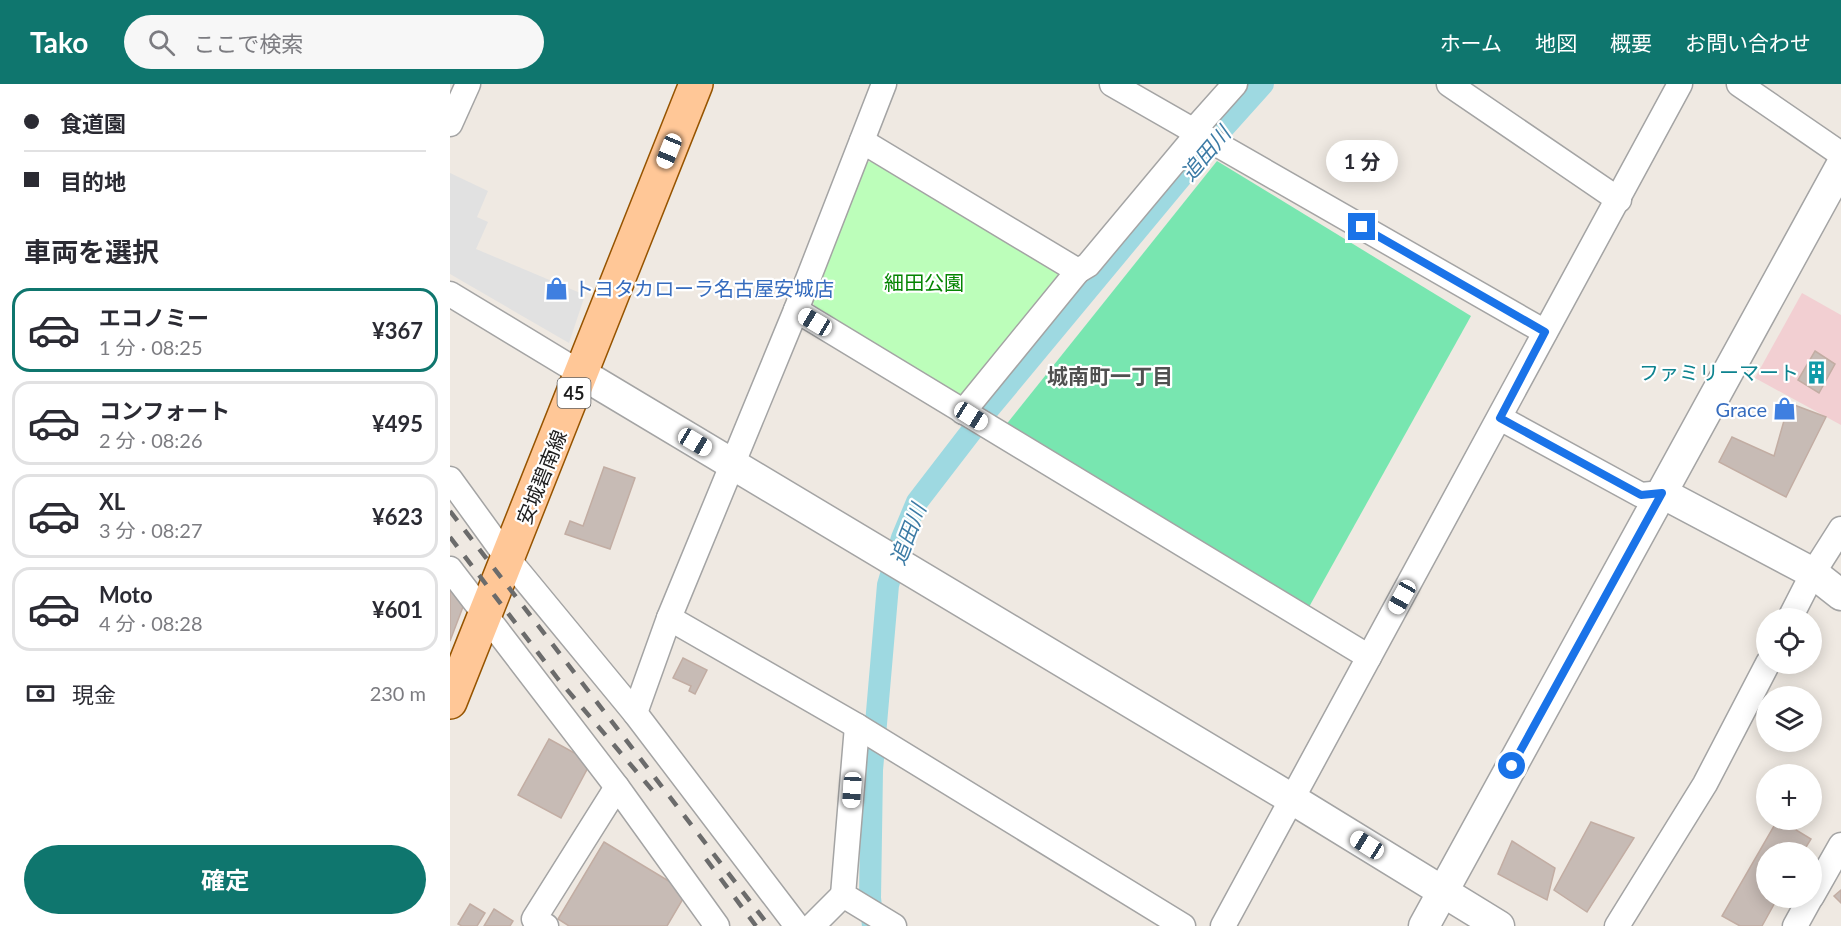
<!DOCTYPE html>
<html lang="ja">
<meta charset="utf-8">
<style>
:root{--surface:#fff;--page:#f7f7f7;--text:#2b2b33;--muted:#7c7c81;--line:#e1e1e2;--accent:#0f766e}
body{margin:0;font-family:Lato,"Noto Sans JP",sans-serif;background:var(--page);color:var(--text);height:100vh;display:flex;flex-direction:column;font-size:22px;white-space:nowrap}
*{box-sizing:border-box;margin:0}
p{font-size:20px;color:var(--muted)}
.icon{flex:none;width:33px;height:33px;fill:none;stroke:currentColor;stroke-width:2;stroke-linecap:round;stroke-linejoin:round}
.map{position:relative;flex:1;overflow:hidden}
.side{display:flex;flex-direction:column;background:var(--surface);width:450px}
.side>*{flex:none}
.banner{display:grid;align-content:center;height:132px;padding:0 24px;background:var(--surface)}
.controls{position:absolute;left:1306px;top:524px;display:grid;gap:12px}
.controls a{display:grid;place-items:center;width:66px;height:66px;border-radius:50%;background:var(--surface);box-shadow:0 3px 15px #0003;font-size:30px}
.end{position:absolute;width:27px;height:27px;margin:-14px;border:8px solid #1a73e8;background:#fff;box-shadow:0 0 0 3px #fff}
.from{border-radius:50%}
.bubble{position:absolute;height:42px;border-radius:21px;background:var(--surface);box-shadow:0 3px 15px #0003;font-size:20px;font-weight:700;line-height:42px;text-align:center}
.car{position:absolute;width:18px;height:36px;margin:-18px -9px;border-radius:8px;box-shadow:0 0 4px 2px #0007;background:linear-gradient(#fff 24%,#345 0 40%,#fff 0 76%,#345 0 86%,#fff 0)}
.banner b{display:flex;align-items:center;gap:21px;height:57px;font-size:22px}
.banner b+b{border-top:2px solid var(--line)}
.banner i{width:15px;height:15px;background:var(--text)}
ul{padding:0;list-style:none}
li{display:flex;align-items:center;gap:18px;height:84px;margin:0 12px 9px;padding:0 12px;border:3px solid var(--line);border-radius:18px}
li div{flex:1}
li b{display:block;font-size:22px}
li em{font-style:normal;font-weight:700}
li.on{border-color:var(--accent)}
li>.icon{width:54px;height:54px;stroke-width:1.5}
h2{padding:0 24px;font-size:27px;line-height:72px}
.pay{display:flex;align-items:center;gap:15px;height:66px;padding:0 24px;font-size:22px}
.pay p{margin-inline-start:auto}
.primary-button{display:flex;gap:12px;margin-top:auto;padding:12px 24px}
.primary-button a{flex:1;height:69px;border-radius:36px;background:var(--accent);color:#fff;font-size:24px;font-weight:700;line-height:69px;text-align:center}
header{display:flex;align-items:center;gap:36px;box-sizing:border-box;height:84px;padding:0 30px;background:var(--accent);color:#fff}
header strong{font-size:28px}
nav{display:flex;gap:33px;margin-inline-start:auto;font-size:21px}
.search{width:420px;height:54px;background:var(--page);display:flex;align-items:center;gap:15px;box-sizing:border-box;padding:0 21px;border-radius:33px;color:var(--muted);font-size:22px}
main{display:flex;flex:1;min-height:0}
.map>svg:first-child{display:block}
.commercial{fill:#f2cfd2}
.park{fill:#bcfeba}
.pitch{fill:#78e6b0}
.parking{fill:#e1e1e1}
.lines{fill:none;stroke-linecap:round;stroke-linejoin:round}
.canal{stroke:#9ed9e1;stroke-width:22}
.building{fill:#c7bbb5;stroke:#c2ada3;stroke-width:1.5}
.minor-casing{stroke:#a4a4a4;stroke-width:27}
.tertiary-casing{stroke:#a4a4a4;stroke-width:33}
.primary-casing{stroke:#965400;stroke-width:36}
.minor{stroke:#fff;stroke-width:24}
.tertiary{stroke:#fff;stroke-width:30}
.primary{stroke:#ffc797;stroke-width:33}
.rail{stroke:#6b6b6b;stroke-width:4.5;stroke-dasharray:12 12;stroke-linecap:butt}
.route{stroke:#1a73e8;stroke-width:8}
.labels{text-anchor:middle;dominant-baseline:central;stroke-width:4.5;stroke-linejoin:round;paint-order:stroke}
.shield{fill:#fff;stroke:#616161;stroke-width:1.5}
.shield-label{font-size:18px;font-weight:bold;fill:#1d1d1d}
.park-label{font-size:20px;fill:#058502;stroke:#fff}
.shop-label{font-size:20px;fill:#366cbe;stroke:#fff;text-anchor:start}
.culture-label{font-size:20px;fill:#0d838f;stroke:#fff;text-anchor:end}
.street-label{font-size:20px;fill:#1d1d1d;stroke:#fff}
.water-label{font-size:21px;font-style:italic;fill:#3c7ba5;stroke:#fff}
.neighbourhood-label{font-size:21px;font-weight:bold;fill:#505050;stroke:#fff}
</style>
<header>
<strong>Tako</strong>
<div class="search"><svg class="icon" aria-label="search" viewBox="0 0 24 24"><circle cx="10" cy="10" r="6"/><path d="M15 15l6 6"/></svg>ここで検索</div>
<nav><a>ホーム</a><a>地図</a><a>概要</a><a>お問い合わせ</a></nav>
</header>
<main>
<section class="side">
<div class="banner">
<b><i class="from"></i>食道園</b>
<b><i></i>目的地</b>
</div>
<h2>車両を選択</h2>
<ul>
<li class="on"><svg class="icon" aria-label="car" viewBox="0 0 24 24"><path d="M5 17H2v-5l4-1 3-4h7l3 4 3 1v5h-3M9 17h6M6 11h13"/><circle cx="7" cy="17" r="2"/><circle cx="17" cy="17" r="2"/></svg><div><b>エコノミー</b><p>1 分 · 08:25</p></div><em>¥367</em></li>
<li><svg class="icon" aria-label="car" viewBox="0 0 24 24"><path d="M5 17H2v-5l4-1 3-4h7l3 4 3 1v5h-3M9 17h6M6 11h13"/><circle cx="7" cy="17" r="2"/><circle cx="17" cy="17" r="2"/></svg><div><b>コンフォート</b><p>2 分 · 08:26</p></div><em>¥495</em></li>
<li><svg class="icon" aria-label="car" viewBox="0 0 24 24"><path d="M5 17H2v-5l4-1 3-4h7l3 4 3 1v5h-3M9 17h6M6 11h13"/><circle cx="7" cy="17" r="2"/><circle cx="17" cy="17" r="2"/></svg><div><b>XL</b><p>3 分 · 08:27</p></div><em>¥623</em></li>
<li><svg class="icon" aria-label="car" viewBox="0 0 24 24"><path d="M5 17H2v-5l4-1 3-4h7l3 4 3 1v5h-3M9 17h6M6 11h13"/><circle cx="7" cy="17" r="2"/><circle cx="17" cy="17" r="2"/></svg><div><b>Moto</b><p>4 分 · 08:28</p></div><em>¥601</em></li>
</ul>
<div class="pay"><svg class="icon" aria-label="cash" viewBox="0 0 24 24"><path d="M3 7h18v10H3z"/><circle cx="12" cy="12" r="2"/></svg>現金<p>230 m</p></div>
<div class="primary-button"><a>確定</a></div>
</section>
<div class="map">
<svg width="1391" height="842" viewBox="0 0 1391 842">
<rect width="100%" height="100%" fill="#efe9e2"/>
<polygon class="commercial" points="1352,209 1391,231 1391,341 1305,294"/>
<polygon class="park" points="430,77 611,186 611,198 517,312 507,314 366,227 362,215 415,78"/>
<polygon class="pitch" points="767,77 1021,232 859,523 555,342"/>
<polygon class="parking" points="0,89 38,107 27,133 38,138 26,165 135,211 119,259 0,190"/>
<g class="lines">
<polyline class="canal" points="423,842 420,814 422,686 438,501 452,454 467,418 537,327 752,68 813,0"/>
</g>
<g class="building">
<polygon points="1365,267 1385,280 1369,309 1348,296"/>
<polygon points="1339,319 1376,333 1336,413 1269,378 1282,353 1324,372"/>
<polygon points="154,383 185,394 160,465 115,450 120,437 133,442"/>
<polygon points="0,501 14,520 0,557"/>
<polygon points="233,574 257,586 245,610 239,607 241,602 223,594"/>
<polygon points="99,655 141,678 111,734 68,711"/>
<polygon points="1328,735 1361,755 1353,768 1317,768 1317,813 1328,813 1312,842 1290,842 1272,832"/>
<polygon points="1141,738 1184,754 1137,828 1104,806"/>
<polygon points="1062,757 1105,784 1097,816 1048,790"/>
<polygon points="154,758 237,808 217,842 119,842 108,835"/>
<polygon points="1391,806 1391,819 1384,812"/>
<polygon points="20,820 35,829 27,842 12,842 8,840"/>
<polygon points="44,825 63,837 60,842 34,842"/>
</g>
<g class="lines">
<defs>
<g id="minor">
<polyline points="662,0 1095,248"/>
<polyline points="999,0 1169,116"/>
<polyline points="1289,0 1391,70"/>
<polyline points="0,40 18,0"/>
<polyline points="412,57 628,187"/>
<polyline points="0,210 132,290"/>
<polyline points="346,226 919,573"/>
<polyline points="513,328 628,187 638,181 740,59 744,46 785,0"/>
<polyline points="1050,334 1191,411 1212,409"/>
<polyline points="0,395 58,475 185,629 347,842"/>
<polyline points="0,485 167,703"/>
<polyline points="219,534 407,642 733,842"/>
<polyline points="1340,534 1363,489 1391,445"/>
<polyline points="185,629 219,534 346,226 434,0"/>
<polyline points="407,642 393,811 444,842"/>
<polyline points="1362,812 1391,761"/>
<polyline points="96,842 84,835 167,703 267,842"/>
<polyline points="362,842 393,811"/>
<polyline points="773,842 1230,0"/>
<polyline points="1167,842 1255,700 1318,579"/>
<polyline points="1345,842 1361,813"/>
</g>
<g id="tertiary">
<polyline points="132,290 842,715 1049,842"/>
<polyline points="1212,409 1363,489 1391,511"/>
<polyline points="974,842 1391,82"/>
</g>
<polyline id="primary" points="0,618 246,0"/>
</defs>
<use href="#minor" class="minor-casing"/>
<use href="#tertiary" class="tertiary-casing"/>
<use href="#primary" class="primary-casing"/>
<use href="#minor" class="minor"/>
<use href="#tertiary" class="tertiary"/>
<use href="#primary" class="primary"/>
<g class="rail">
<polyline points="0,427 319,842"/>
<polyline points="0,453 108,595 208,713"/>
<polyline points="256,775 306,842"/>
</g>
</g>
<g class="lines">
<polyline class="route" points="912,143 1095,248 1050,334 1191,411 1212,409 1062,682"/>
</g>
<defs>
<symbol id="shop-bare" viewBox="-9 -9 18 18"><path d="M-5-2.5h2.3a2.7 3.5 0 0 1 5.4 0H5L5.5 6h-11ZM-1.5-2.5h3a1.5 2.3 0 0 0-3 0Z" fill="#3f7fe0" stroke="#fff" stroke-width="2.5" paint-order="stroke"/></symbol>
<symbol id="building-bare" viewBox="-9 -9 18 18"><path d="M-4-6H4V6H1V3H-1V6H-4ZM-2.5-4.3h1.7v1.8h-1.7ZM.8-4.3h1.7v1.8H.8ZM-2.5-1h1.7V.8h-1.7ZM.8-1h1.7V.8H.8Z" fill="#0f9aa8" stroke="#fff" stroke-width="2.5" paint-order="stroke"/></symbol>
</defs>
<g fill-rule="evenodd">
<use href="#shop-bare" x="90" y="188" width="33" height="33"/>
<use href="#building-bare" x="1350" y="272" width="33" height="33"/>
<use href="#shop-bare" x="1318" y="308" width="33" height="33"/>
</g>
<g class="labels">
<rect class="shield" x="107.5" y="294" width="33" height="30" rx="4.5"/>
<g class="shield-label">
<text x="124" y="309">45</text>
</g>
<g class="park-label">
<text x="474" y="198">細田公園</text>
</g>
<g class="shop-label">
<text x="124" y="204">トヨタカローラ名古屋安城店</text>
<text x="1317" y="325" text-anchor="end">Grace</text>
</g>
<g class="culture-label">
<text x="1349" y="288">ファミリーマート</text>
</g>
<g class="street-label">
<text transform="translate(91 393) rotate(-68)">安城碧南線</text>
</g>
<g class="water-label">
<text transform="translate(755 69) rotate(-50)">追田川</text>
<text transform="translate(457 450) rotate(-69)">追田川</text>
</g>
<g class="neighbourhood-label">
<text x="660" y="291">城南町一丁目</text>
</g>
</g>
</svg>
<div class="controls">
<a><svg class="icon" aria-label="locate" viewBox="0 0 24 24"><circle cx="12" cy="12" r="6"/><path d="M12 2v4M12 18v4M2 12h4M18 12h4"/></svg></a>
<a><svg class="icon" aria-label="layers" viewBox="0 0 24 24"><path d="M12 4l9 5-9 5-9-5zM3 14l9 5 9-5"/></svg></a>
<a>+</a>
<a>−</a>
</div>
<i class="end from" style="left:1062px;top:682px"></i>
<i class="end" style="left:912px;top:143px"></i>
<div class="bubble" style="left:876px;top:56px;width:72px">1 分</div>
<i class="car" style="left:219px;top:67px;rotate:202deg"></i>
<i class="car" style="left:365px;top:238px;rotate:301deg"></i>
<i class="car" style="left:521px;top:332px;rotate:122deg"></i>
<i class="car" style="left:245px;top:358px;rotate:121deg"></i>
<i class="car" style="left:952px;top:513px;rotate:209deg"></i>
<i class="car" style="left:402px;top:706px;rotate:184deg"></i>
<i class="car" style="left:917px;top:761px;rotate:302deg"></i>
</div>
</main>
